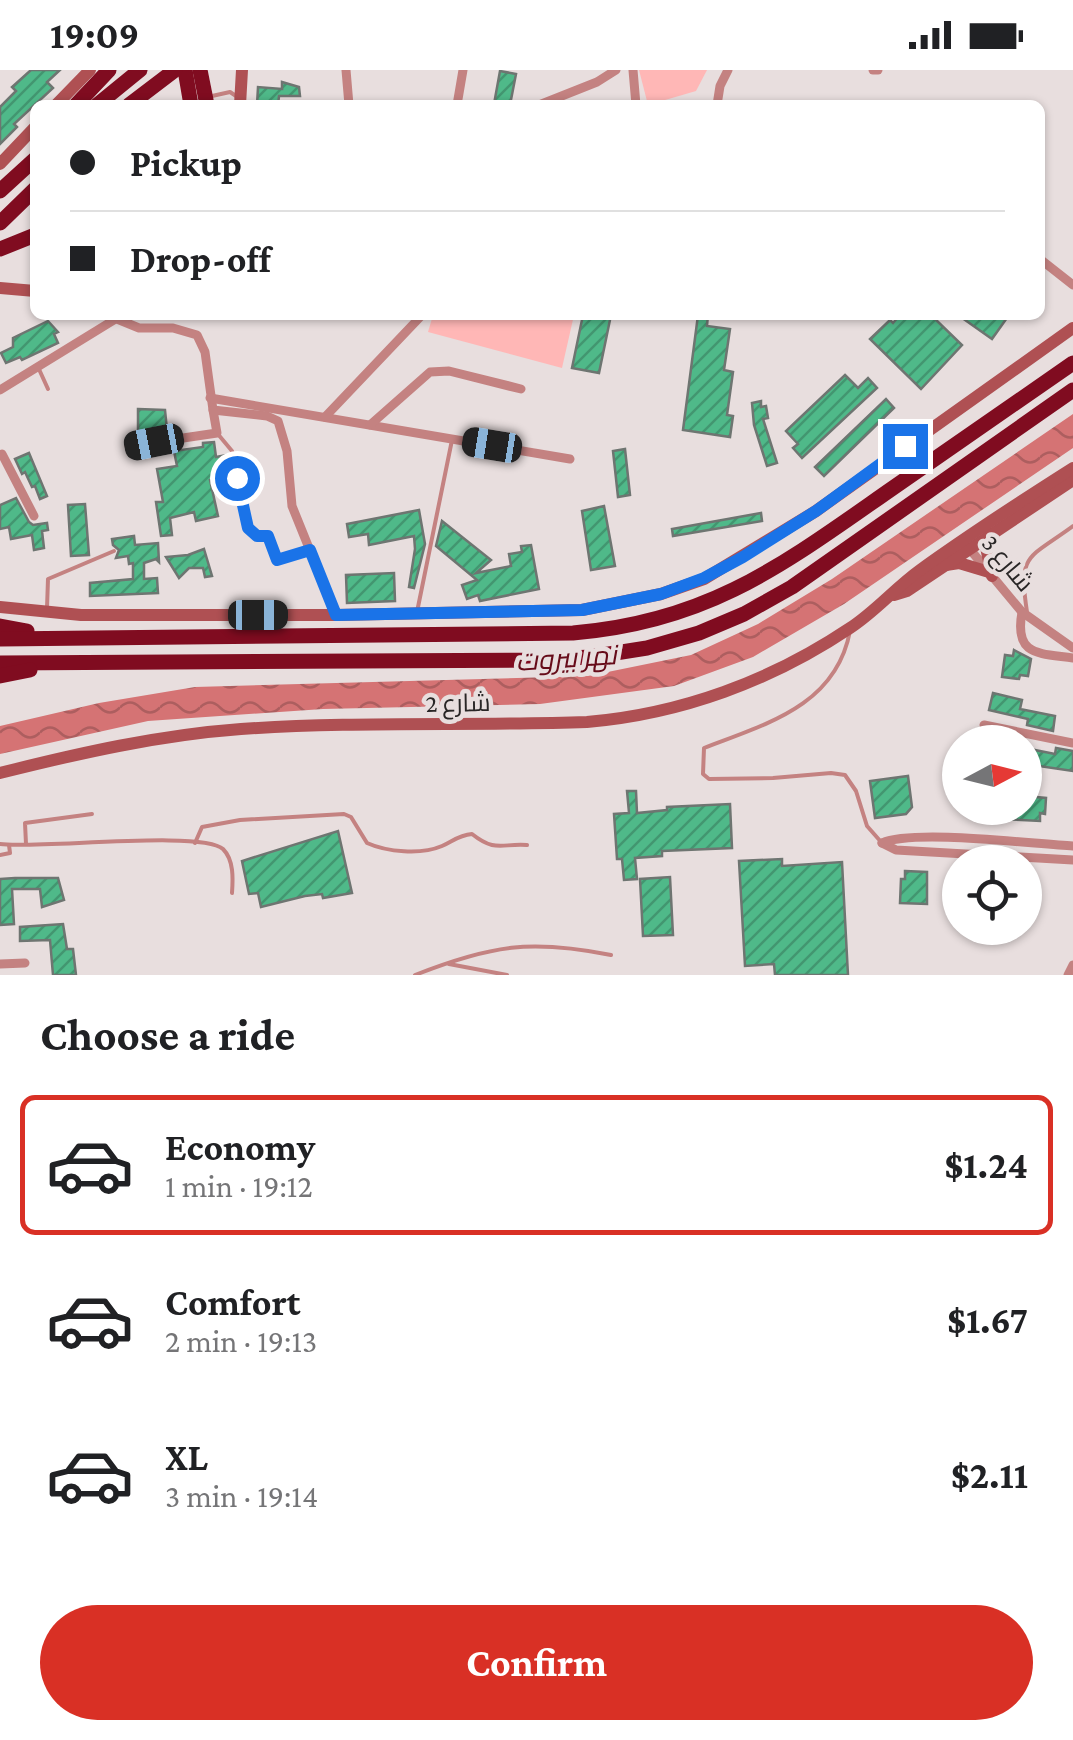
<!DOCTYPE html>
<meta charset="utf-8">
<style>
:root{--surface:#fff;--page:#f2f2f2;--text:#202124;--muted:#757577;--line:#e0e0e0;--accent:#d93025}
body{margin:0;font-family:"Crimson Pro",Cairo,serif;background:var(--page);color:var(--text);height:100vh;display:flex;flex-direction:column;font-size:38px;white-space:nowrap}
*{box-sizing:border-box;margin:0}
p{font-size:32px;color:var(--muted)}
.icon{flex:none;width:55px;height:55px;fill:none;stroke:currentColor;stroke-width:2;stroke-linecap:round;stroke-linejoin:round}
.map{position:relative;height:905px;overflow:hidden}
.drawer{display:flex;flex-direction:column;background:var(--surface);flex:1}
.drawer>*{flex:none}
.top-card{position:absolute;left:30px;top:30px;width:1015px;height:220px;border-radius:15px;box-shadow:0 2px 8px #0004;display:grid;align-content:center;height:220px;padding:0 40px;background:var(--surface)}
.needle{width:65px;rotate:83deg}
.tools{position:absolute;left:942px;top:655px;display:grid;gap:20px}
.tools a{display:grid;place-items:center;width:100px;height:100px;border-radius:50%;background:var(--surface);box-shadow:0 2px 8px #0004;font-size:50px}
.end{position:absolute;width:45px;height:45px;margin:-22px;border:12px solid #1a73e8;background:#fff;box-shadow:0 0 0 5px #fff}
.from{border-radius:50%}
.car{position:absolute;width:30px;height:60px;margin:-30px -15px;border-radius:12px;box-shadow:0 0 8px 2px #0007;background:linear-gradient(#222 24%,#8ab4d8 0 40%,#222 0 76%,#8ab4d8 0 86%,#222 0)}
.top-card b{display:flex;align-items:center;gap:35px;height:95px;font-size:38px}
.top-card b+b{border-top:2px solid var(--line)}
.top-card i{width:25px;height:25px;background:var(--text)}
ul{padding:0;list-style:none}
li{display:flex;align-items:center;gap:30px;height:140px;margin:0 20px 15px;padding:0 20px;border:5px solid transparent;border-radius:15px}
li div{flex:1}
li b{display:block;font-size:38px}
li em{font-style:normal;font-weight:700}
li.current{border-color:var(--accent)}
li>.icon{width:90px;height:90px;stroke-width:1.5}
h2{padding:0 40px;font-size:45px;line-height:120px}
.cta{display:flex;gap:20px;margin-top:auto;padding:20px 40px}
.cta a{flex:1;height:115px;border-radius:60px;background:var(--accent);color:#fff;font-size:40px;font-weight:700;line-height:115px;text-align:center}
.status{display:flex;justify-content:space-between;align-items:center;height:70px;padding:0 50px;background:var(--surface);direction:ltr}
.status svg{height:28px;fill:currentColor}
.map>svg:first-child{display:block}
.garden{fill:#ffb7b6}
.water{fill:url(#water-waves)}
.building{fill:url(#building-hatch);stroke:#6e7571;stroke-width:2.5}
.lines{fill:none;stroke-linecap:round;stroke-linejoin:round}
.lane{stroke:#c48281;stroke-width:4}
.street{stroke:#c48281;stroke-width:9}
.secondary{stroke:#af5053;stroke-width:12}
.highway{stroke:#800c20;stroke-width:15}
.highway-bridge{stroke:#800c20;stroke-width:15}
.route{stroke:#1a73e8;stroke-width:12}
.labels{text-anchor:middle;dominant-baseline:central;stroke-width:9;stroke-linejoin:round;paint-order:stroke}
.street-label{font-size:25px;fill:#292626;stroke:#e8dede}
.water-label{font-size:28px;font-style:italic;fill:#660b19;stroke:#e8dede}
</style>
<div class="status"><b>19:09</b><svg viewBox="0 0 49 12"><path d="M0 12V9h3v3zM5 12V6h3v6zM10 12V3h3v9zM15 12V0h3v12zM26 1h20v11H26zM47 4h2v5h-2z"/></svg></div>
<div class="map">
<svg width="1073" height="905" viewBox="0 0 1073 905">
<defs>
<pattern id="water-waves" width="16" height="10" patternUnits="userSpaceOnUse" patternTransform="scale(2.5)"><rect width="16" height="10" fill="#d57374"/><path d="M0 5q4-4 8 0t8 0" fill="none" stroke="#ad5e5f"/></pattern>
<pattern id="building-hatch" width="6" height="6" patternUnits="userSpaceOnUse" patternTransform="scale(2.5)"><rect width="6" height="6" fill="#4fb989"/><path d="M-1 1l2-2M0 6l6-6M5 7l2-2" fill="none" stroke="#429670"/></pattern>
</defs>
<rect width="100%" height="100%" fill="#e8dede"/>
<g class="garden">
<polygon points="639,0 707,0 696,21 648,35"/>
<polygon points="433,245 574,245 562,298 428,262"/>
</g>
<polygon class="water" points="1073,344 1073,378 844,534 753,587 674,616 540,634 323,639 148,651 0,684 0,656 99,633 195,617 588,606 691,585 758,554 832,509"/>
<g class="building">
<polygon points="31,0 60,0 47,12 53,18 14,54 17,57 0,74 0,37 16,21 12,17"/>
<polygon points="500,1 516,4 510,35 494,34"/>
<polygon points="282,12 299,17 300,26 279,26 278,35 257,35 258,17 282,19"/>
<polygon points="583,245 611,245 599,303 572,298"/>
<polygon points="698,245 708,245 707,256 730,259 724,300 733,302 727,345 733,346 730,367 683,360"/>
<polygon points="900,245 931,245 962,275 921,319 870,269 890,250 893,253"/>
<polygon points="958,245 1009,245 992,269"/>
<polygon points="48,251 58,262 54,264 58,273 22,290 20,287 6,293 1,283 13,277 13,268"/>
<polygon points="845,305 858,318 868,308 877,318 802,388 793,378 798,374 786,361"/>
<polygon points="886,329 894,338 824,406 815,397"/>
<polygon points="761,331 761,337 766,336 768,348 763,349 777,393 767,396 754,355 752,333"/>
<polygon points="138,339 165,340 167,360 138,366"/>
<polygon points="214,372 216,387 227,385 230,401 221,402 222,408 210,410 218,446 196,451 194,442 170,448 172,465 161,466 156,432 163,432 157,399 177,396 174,381 203,377 203,373"/>
<polygon points="625,379 630,425 618,427 613,381"/>
<polygon points="29,383 47,426 40,429 35,416 32,417 25,402 22,404 15,389"/>
<polygon points="16,428 29,452 33,455 47,453 48,460 42,461 44,478 34,480 32,465 11,469 9,457 0,459 0,435"/>
<polygon points="85,434 89,485 71,486 68,435"/>
<polygon points="604,436 615,496 591,500 582,441"/>
<polygon points="419,440 425,474 414,518 409,517 415,479 414,466 369,475 368,464 349,467 347,454"/>
<polygon points="761,443 762,451 673,466 672,459"/>
<polygon points="442,451 491,490 476,503 511,496 509,484 522,482 521,476 531,475 539,519 480,531 478,525 467,529 462,515 477,510 436,476"/>
<polygon points="134,466 135,475 158,473 159,492 156,489 144,493 144,509 157,508 158,523 90,526 90,513 133,509 133,493 129,494 128,486 116,488 119,480 113,475 112,469"/>
<polygon points="204,479 212,506 205,507 203,498 189,498 179,508 166,487 188,485"/>
<polygon points="394,503 395,531 347,533 346,505"/>
<polygon points="1014,580 1031,589 1028,606 1020,605 1019,609 1002,607 1005,585 1013,586"/>
<polygon points="993,623 1022,630 1020,639 1055,646 1053,661 1027,655 1028,649 989,640"/>
<polygon points="1025,678 1055,684 1056,678 1073,681 1073,701 1025,694"/>
<polygon points="908,706 912,737 906,744 875,748 870,711"/>
<polygon points="627,721 636,721 637,743 667,740 667,737 730,734 732,778 662,781 662,786 635,788 637,809 624,810 622,789 617,789 614,744 629,743"/>
<polygon points="1025,726 1046,728 1045,744 1040,743 1040,751 1002,749 1002,738 1025,738"/>
<polygon points="338,761 352,823 323,828 322,824 305,826 261,837 258,823 249,824 242,791"/>
<polygon points="782,789 782,796 842,792 848,905 775,905 774,894 745,896 739,791"/>
<polygon points="905,801 927,802 927,834 900,833 901,809 905,809"/>
<polygon points="670,807 673,865 643,866 640,809"/>
<polygon points="15,808 58,808 64,830 42,837 40,819 12,819 14,854 0,855 0,809"/>
<polygon points="63,854 67,879 73,879 76,905 53,905 50,870 20,871 20,857"/>
</g>
<g class="lines">
<g class="lane">
<polyline points="212,26 230,22 236,26"/>
<polyline points="38,297 48,319"/>
<polyline points="217,363 232,381 248,458 257,465 267,466 277,490 309,480"/>
<polyline points="47,538 48,509 114,481"/>
<polyline points="417,542 452,370"/>
<path d="M1027 542C1018 483 1028 489 1073 456"/>
<path d="M850 561C836 636 766 654 704 678L703 704 709 709 773 708 831 703 845 705 856 721 867 756 882 773"/>
<path d="M195 773 202 757 240 750 344 744 351 747 367 773C387 782 421 785 442 776 453 771 459 765 472 764 496 783 502 773 527 775"/>
<path d="M0 774C37 779 203 760 223 779 234 790 233 809 232 823"/>
<polyline points="26,774 25,753 92,744"/>
<polyline points="0,785 10,783 9,775"/>
<polyline points="449,894 507,905"/>
<path d="M415 905C491 875 531 869 611 885"/>
</g>
<g class="street">
<polyline points="346,0 349,35"/>
<polyline points="633,0 636,35"/>
<polyline points="873,0 878,0"/>
<polyline points="457,35 463,0"/>
<polyline points="539,35 597,12 616,0"/>
<polyline points="717,35 720,16 728,0"/>
<polyline points="1040,189 1073,215"/>
<polyline points="117,249 139,258 173,258 197,265 205,282 213,340 267,346 278,351 287,381 292,436 336,545"/>
<polyline points="0,320 122,245"/>
<polyline points="210,328 570,389"/>
<polyline points="325,347 422,245"/>
<polyline points="370,355 430,302 449,301 521,319"/>
<polyline points="129,376 217,363 213,340"/>
<polyline points="2,384 34,446"/>
<polyline points="968,477 1022,542 1073,578"/>
<path d="M1022 542C1014 586 1038 583 1073 588"/>
<polyline points="984,655 1073,673"/>
<polyline points="882,773 896,780 1073,790"/>
<path d="M882 773C914 759 1032 774 1073 776"/>
<polyline points="0,894 25,893"/>
<polyline points="1068,905 1073,895"/>
</g>
<g class="secondary">
<polyline points="56,35 90,0"/>
<polyline points="240,35 242,0"/>
<polyline points="0,94 35,57"/>
<polyline points="0,218 35,221"/>
<polyline points="990,464 986,477 992,506"/>
<polyline points="946,495 959,493 989,502"/>
<polyline points="894,525 907,521 1073,410"/>
<polyline points="0,537 81,545 336,545 582,540 661,524 704,509 816,441 1073,258"/>
<path d="M0 703C80 683 159 665 241 659 355 651 473 656 587 652 681 644 771 611 850 558 876 541 895 518 920 500 970 464 1021 431 1073 398"/>
</g>
<g class="highway">
<polyline points="185,0 191,35"/>
<polyline points="76,35 109,0"/>
<polyline points="97,35 140,0"/>
<polyline points="129,35 175,0"/>
<polyline points="0,121 35,89"/>
<polyline points="0,153 35,119"/>
<polyline points="0,179 35,165"/>
<polyline points="0,556 27,561"/>
<path d="M0 569 573 563C709 552 784 494 890 420 951 377 1012 335 1073 293"/>
<polyline points="0,593 535,590 590,587 647,578 699,563 744,544 792,517 1073,320"/>
<polyline points="0,606 30,600"/>
</g>
<polyline class="highway-bridge" points="200,0 207,35"/>
</g>
<g class="lines">
<polyline class="route" points="237,408 248,458 257,466 268,466 277,490 310,480 336,545 582,540 661,524 704,508 743,487 816,441 905,376"/>
</g>
<g class="labels">
<g class="street-label">
<text transform="translate(1008 493) rotate(50)">شارع 3</text>
<text transform="translate(458 633) rotate(-1)">شارع 2</text>
</g>
<g class="water-label">
<text transform="translate(566 588) rotate(-4)">نهر بيروت</text>
</g>
</g>
</svg>
<div class="tools">
<a><svg class="needle" viewBox="-14 -14 28 28"><path d="M0-13l5 13h-10z" fill="#e53935"/><path d="M0 13l5-13h-10z" fill="#757577"/></svg></a>
<a><svg class="icon" aria-label="locate" viewBox="0 0 24 24"><circle cx="12" cy="12" r="6"/><path d="M12 2v4M12 18v4M2 12h4M18 12h4"/></svg></a>
</div>
<i class="end from" style="left:237px;top:408px"></i>
<i class="end" style="left:905px;top:376px"></i>
<i class="car" style="left:154px;top:372px;rotate:259deg"></i>
<i class="car" style="left:492px;top:375px;rotate:279deg"></i>
<i class="car" style="left:258px;top:545px;rotate:90deg"></i>
<div class="top-card">
<b><i class="from"></i>Pickup</b>
<b><i></i>Drop-off</b>
</div>
</div>
<section class="drawer">
<h2>Choose a ride</h2>
<ul>
<li class="current"><svg class="icon" aria-label="car" viewBox="0 0 24 24"><path d="M5 17H2v-5l4-1 3-4h7l3 4 3 1v5h-3M9 17h6M6 11h13"/><circle cx="7" cy="17" r="2"/><circle cx="17" cy="17" r="2"/></svg><div><b>Economy</b><p>1 min · 19:12</p></div><em>$1.24</em></li>
<li><svg class="icon" aria-label="car" viewBox="0 0 24 24"><path d="M5 17H2v-5l4-1 3-4h7l3 4 3 1v5h-3M9 17h6M6 11h13"/><circle cx="7" cy="17" r="2"/><circle cx="17" cy="17" r="2"/></svg><div><b>Comfort</b><p>2 min · 19:13</p></div><em>$1.67</em></li>
<li><svg class="icon" aria-label="car" viewBox="0 0 24 24"><path d="M5 17H2v-5l4-1 3-4h7l3 4 3 1v5h-3M9 17h6M6 11h13"/><circle cx="7" cy="17" r="2"/><circle cx="17" cy="17" r="2"/></svg><div><b>XL</b><p>3 min · 19:14</p></div><em>$2.11</em></li>
</ul>
<div class="cta"><a>Confirm</a></div>
</section>
